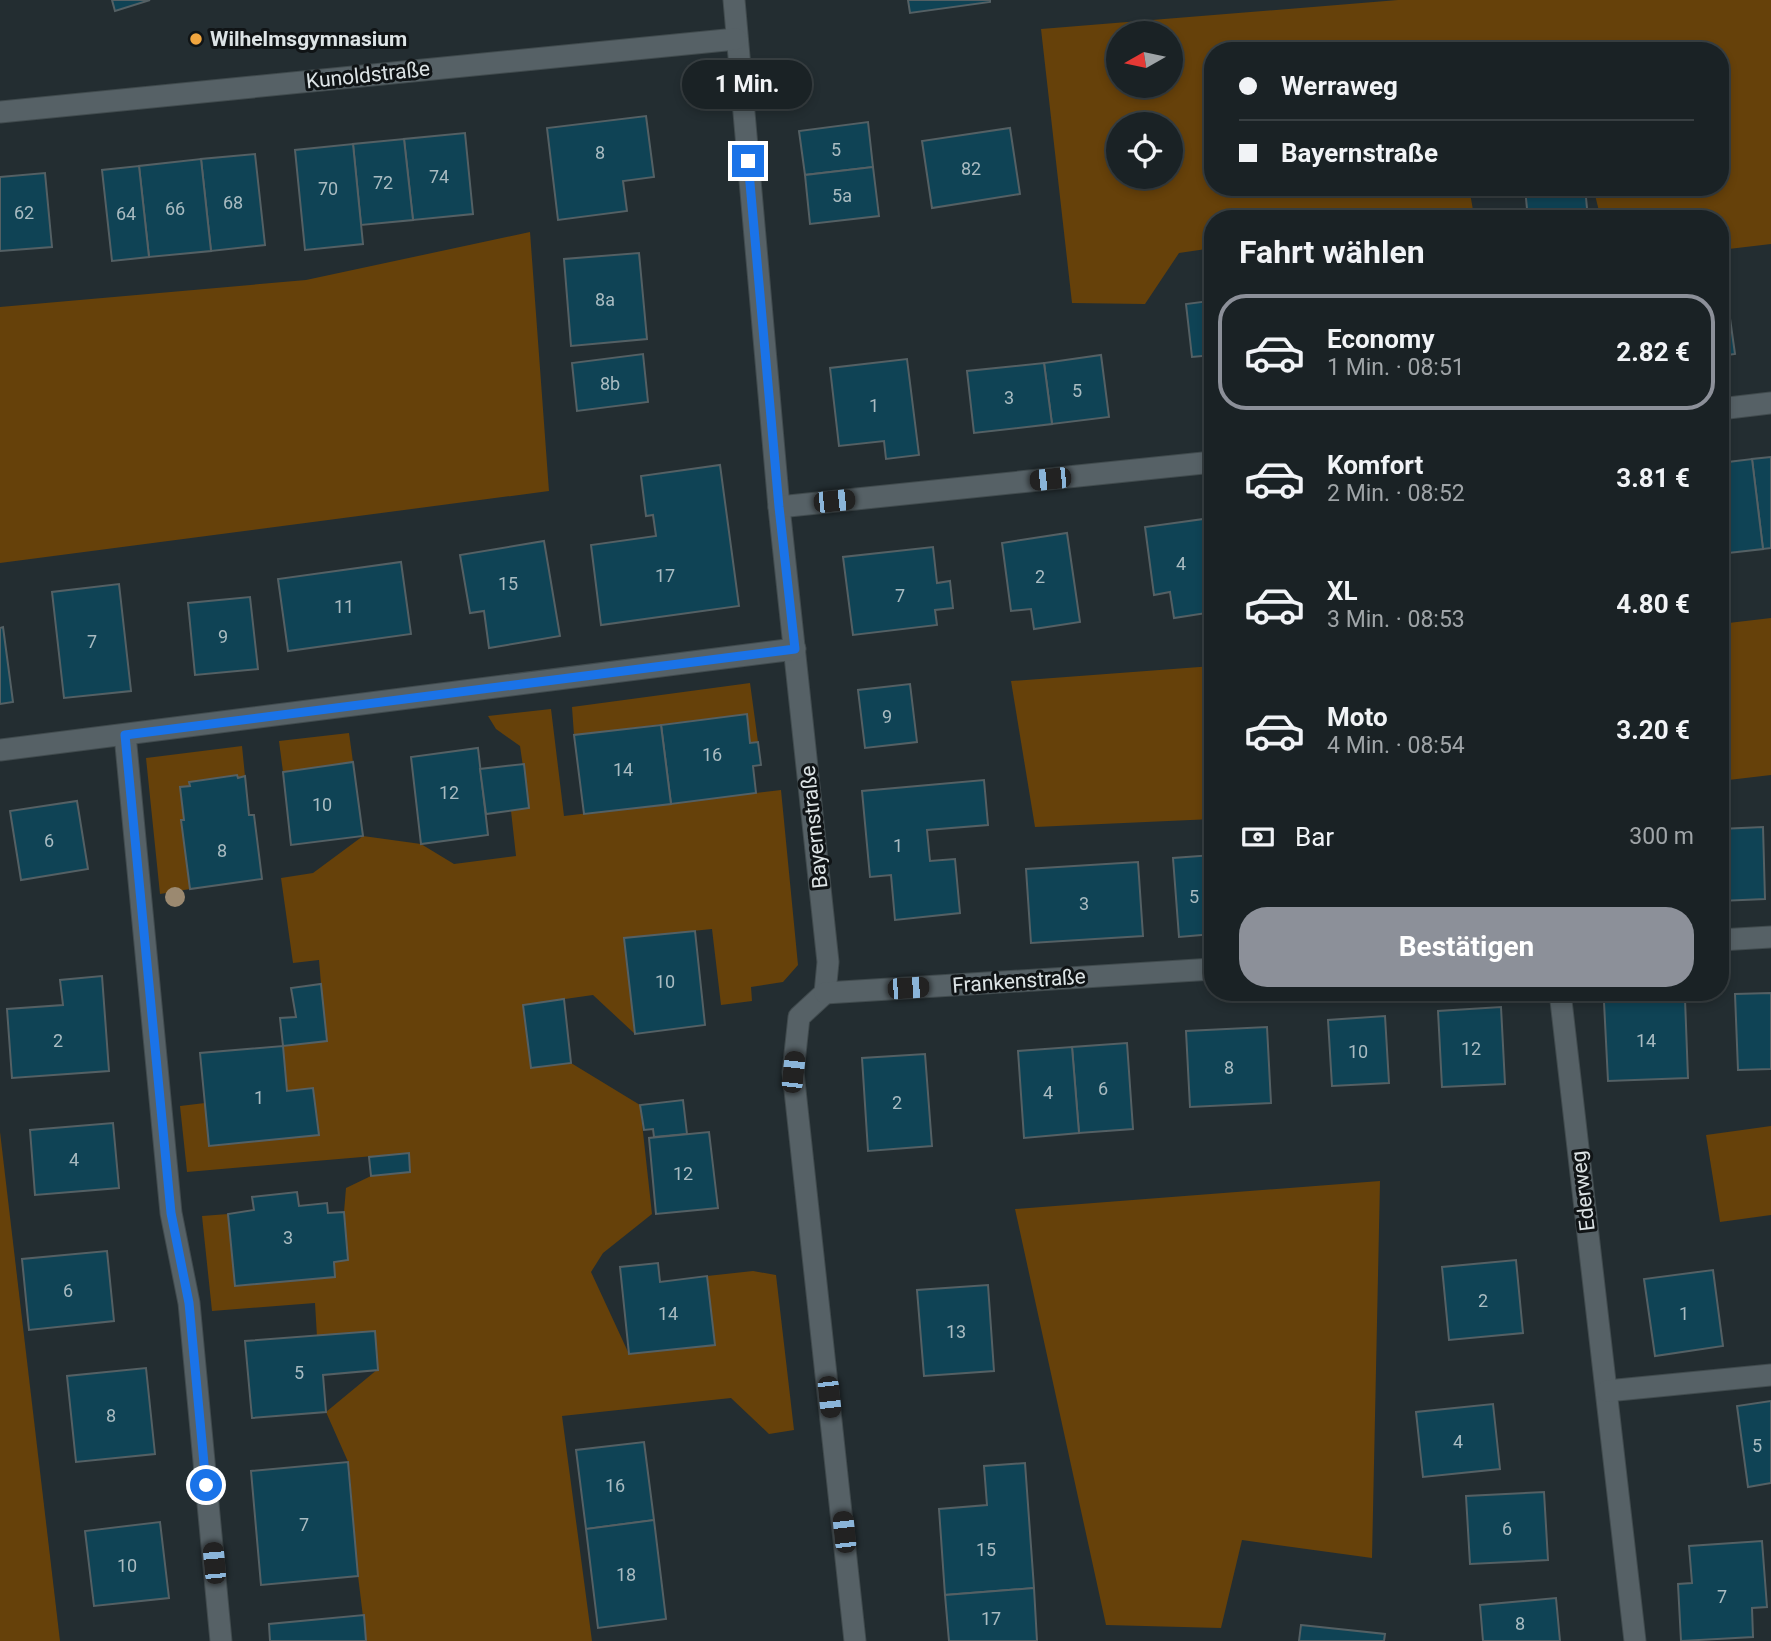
<!DOCTYPE html>
<html lang="de">
<meta charset="utf-8">
<style>
:root{--surface:#1a2225;--page:#272f32;--text:#f1f3f6;--muted:#9fa4a7;--line:#383f42;--accent:#8c9099}
body{margin:0;font-family:Roboto,sans-serif;background:var(--page);color:var(--text);height:100vh;display:flex;flex-direction:column;font-size:26px;white-space:nowrap}
*{box-sizing:border-box;margin:0}
p{font-size:23px;color:var(--muted)}
.icon{flex:none;width:38px;height:38px;fill:none;stroke:currentColor;stroke-width:2;stroke-linecap:round;stroke-linejoin:round}
.map{position:relative;flex:1;overflow:hidden}
.details{position:absolute;left:1204px;top:210px;width:525px;height:791px;display:flex;flex-direction:column;background:var(--surface);border-radius:28px;box-shadow:0 4px 10px #0003,0 0 0 2px var(--line)}
.details>*{flex:none}
.top-card{position:absolute;left:1204px;top:42px;width:525px;height:154px;border-radius:28px;box-shadow:0 4px 10px #0003,0 0 0 2px var(--line);display:grid;align-content:center;height:154px;padding:0 35px;background:var(--surface)}
.needle{width:46px;rotate:261deg}
.buttons{position:absolute;left:1106px;top:21px;display:grid;gap:14px}
.buttons a{display:grid;place-items:center;width:77px;height:77px;border-radius:50%;background:var(--surface);box-shadow:0 4px 10px #0003,0 0 0 2px var(--line);font-size:35px}
.end{position:absolute;width:32px;height:32px;margin:-16px;border:9px solid #1a73e8;background:#fff;box-shadow:0 0 0 4px #fff}
.from{border-radius:50%}
.bubble{position:absolute;height:49px;border-radius:24px;background:var(--surface);box-shadow:0 4px 10px #0003,0 0 0 2px var(--line);font-size:23px;font-weight:700;line-height:49px;text-align:center}
.car{position:absolute;width:21px;height:42px;margin:-21px -10px;border-radius:9px;box-shadow:0 0 5px 2px #0007;background:linear-gradient(#222 24%,#8ab4d8 0 40%,#222 0 76%,#8ab4d8 0 86%,#222 0)}
.top-card b{display:flex;align-items:center;gap:24px;height:66px;font-size:26px}
.top-card b+b{border-top:2px solid var(--line)}
.top-card i{width:18px;height:18px;background:var(--text)}
ul{padding:0;list-style:none}
li{display:flex;align-items:center;gap:21px;height:116px;margin:0 14px 10px;padding:0 21px;border:4px solid transparent;border-radius:28px}
li div{flex:1}
li b{display:block;font-size:26px}
li em{font-style:normal;font-weight:700}
li.selected{border-color:var(--accent)}
li>.icon{width:63px;height:63px;stroke-width:1.5}
h2{padding:0 35px;font-size:32px;line-height:84px}
.pay{display:flex;align-items:center;gap:18px;height:77px;padding:0 35px;font-size:26px}
.pay p{margin-inline-start:auto}
.cta{display:flex;gap:14px;margin-top:auto;padding:14px 35px}
.cta a{flex:1;height:80px;border-radius:28px;background:var(--accent);color:#fff;font-size:28px;font-weight:700;line-height:80px;text-align:center}
.map>svg:first-child{display:block}
.green{fill:#66410a;fill-rule:evenodd}
.building{fill:#0f4355;stroke:#546064;stroke-width:2}
.lines{fill:none;stroke-linecap:round;stroke-linejoin:round}
.minor-casing{stroke:#414b4e;stroke-width:23}
.minor{stroke:#566166;stroke-width:21}
.tree{fill:#9b8970}
.route{stroke:#1a73e8;stroke-width:9}
.poi-dot{fill:#f1a63f;stroke:#101416;stroke-width:2.5}
.labels{text-anchor:middle;dominant-baseline:central;stroke-width:6;stroke-linejoin:round;paint-order:stroke}
.number-label{font-size:18px;fill:#a9bbc1}
.poi-label{font-size:21px;font-weight:bold;fill:#dce3e5;stroke:#101416;text-anchor:start}
.street-label{font-size:21px;fill:#dce3e5;stroke:#101416}
</style>
<div class="map">
<svg width="1771" height="1641" viewBox="0 0 1771 1641">
<rect width="100%" height="100%" fill="#232d31"/>
<g class="green">
<path d="M1398 0H1771V244L1720 250V219H1601L1593 187H1720V51H1213V187H1469L1474 216 1449 219H1213V248L1179 253 1145 304 1072 303 1041 29ZM1118 33H1171V86H1118ZM1118 124H1171V177H1118Z"/>
<polygon points="530,232 549,491 0,563 0,307 306,280"/>
<polygon points="1771,618 1771,775 1720,781 1720,624"/>
<polygon points="1213,666 1213,819 1035,827 1011,681"/>
<polygon points="750,683 758,742 750,743 746,714 574,735 572,707"/>
<polygon points="551,709 564,816 781,790 798,965 783,982 751,987 752,1001 721,1005 712,929 624,938 635,1034 593,995 523,1005 531,1068 571,1063 640,1105 652,1214 603,1253 591,1272 629,1354 714,1345 707,1276 753,1271 776,1275 794,1430 769,1434 731,1398 562,1416 592,1641 366,1641 358,1576 349,1464 326,1412 378,1369 375,1331 317,1337 315,1303 212,1311 202,1216 228,1214 236,1286 334,1277 334,1262 348,1259 344,1212 346,1188 371,1176 410,1172 409,1153 187,1172 180,1106 205,1103 209,1146 319,1135 313,1089 287,1091 283,1046 321,984 319,960 293,963 281,878 313,873 363,836 421,844 454,864 516,856 511,811 529,808 520,746 496,729 488,716"/>
<polygon points="349,733 353,762 283,772 279,741"/>
<polygon points="242,746 245,776 238,778 237,776 189,782 190,786 180,788 184,820 181,821 190,889 160,894 146,758"/>
<polygon points="1771,1126 1771,1215 1720,1222 1706,1135"/>
<polygon points="0,1132 60,1641 0,1641"/>
<polygon points="1380,1181 1372,1558 1242,1540 1221,1628 1106,1625 1015,1209"/>
</g>
<g class="building">
<polygon points="112,0 150,0 115,11"/>
<polygon points="908,0 990,0 990,2 910,13"/>
<polygon points="646,116 654,177 623,181 627,211 558,220 547,128"/>
<polygon points="868,122 873,167 805,175 799,131"/>
<polygon points="1010,128 1020,194 932,208 922,141"/>
<polygon points="465,133 473,214 413,220 404,139"/>
<polygon points="404,139 413,220 361,225 353,144"/>
<polygon points="353,144 363,244 305,250 295,150"/>
<polygon points="255,154 265,245 211,251 201,159"/>
<polygon points="201,159 211,251 149,257 139,166"/>
<polygon points="139,166 149,257 112,261 102,170"/>
<polygon points="873,167 879,216 810,224 805,175"/>
<polygon points="45,173 52,247 0,251 0,177"/>
<polygon points="1535,187 1585,187 1588,219 1528,219 1525,188"/>
<polygon points="639,253 647,339 571,346 564,259"/>
<polygon points="1213,257 1213,355 1192,357 1186,304 1210,301 1206,258"/>
<polygon points="1726,290 1735,354 1720,356 1720,291"/>
<polygon points="643,354 648,402 577,411 572,363"/>
<polygon points="1101,355 1109,417 1052,424 1044,363"/>
<polygon points="907,359 919,455 886,459 884,441 839,446 830,368"/>
<polygon points="1044,363 1052,424 974,433 967,371"/>
<polygon points="1771,457 1771,548 1763,549 1752,459"/>
<polygon points="1752,459 1763,549 1720,554 1720,463"/>
<polygon points="720,465 739,606 601,625 591,545 656,536 653,515 646,516 641,476"/>
<polygon points="1211,518 1213,533 1213,612 1174,618 1170,592 1154,595 1145,527"/>
<polygon points="1067,533 1080,622 1034,629 1031,609 1011,611 1002,543"/>
<polygon points="544,541 560,636 489,648 484,611 470,613 460,555"/>
<polygon points="933,547 937,583 950,581 953,608 935,610 937,625 853,635 843,557"/>
<polygon points="401,562 411,634 288,651 278,579"/>
<polygon points="119,584 131,691 64,698 52,592"/>
<polygon points="250,597 258,669 195,675 188,603"/>
<polygon points="3,627 13,702 0,704 0,628"/>
<polygon points="910,684 917,742 865,748 858,690"/>
<polygon points="747,714 750,743 758,742 761,765 753,766 756,793 671,804 661,725"/>
<polygon points="661,725 671,804 584,814 574,735"/>
<polygon points="478,748 488,835 421,844 411,757"/>
<polygon points="353,762 363,836 291,845 283,772"/>
<polygon points="524,764 529,808 486,814 480,769"/>
<polygon points="237,775 238,778 245,776 249,815 254,815 262,879 190,889 181,820 184,820 180,787 190,786 189,782"/>
<polygon points="984,780 988,825 927,830 930,861 955,859 960,913 895,920 891,875 870,877 862,791"/>
<polygon points="77,801 88,869 21,880 10,811"/>
<polygon points="1763,827 1765,899 1720,901 1720,829"/>
<polygon points="1213,855 1213,934 1179,937 1173,858"/>
<polygon points="1138,862 1143,936 1031,943 1026,869"/>
<polygon points="695,931 705,1025 635,1034 624,938"/>
<polygon points="102,976 109,1071 12,1078 7,1009 63,1005 60,980"/>
<polygon points="321,984 327,1041 283,1046 280,1018 296,1017 291,988"/>
<polygon points="1771,993 1771,1069 1738,1070 1735,994"/>
<polygon points="564,999 571,1063 531,1068 523,1005"/>
<polygon points="1685,999 1688,1078 1608,1081 1604,1002"/>
<polygon points="1501,1007 1505,1084 1442,1087 1438,1011"/>
<polygon points="1385,1016 1389,1083 1332,1086 1328,1020"/>
<polygon points="1267,1027 1271,1103 1190,1107 1186,1031"/>
<polygon points="1127,1043 1133,1129 1079,1133 1072,1047"/>
<polygon points="283,1046 287,1091 313,1088 319,1135 209,1146 200,1053"/>
<polygon points="1072,1047 1079,1133 1024,1138 1018,1051"/>
<polygon points="925,1054 932,1146 868,1151 862,1058"/>
<polygon points="683,1100 687,1134 654,1137 653,1129 644,1130 640,1105"/>
<polygon points="113,1123 119,1188 35,1195 30,1130"/>
<polygon points="709,1132 718,1208 656,1214 649,1138"/>
<polygon points="409,1153 410,1172 371,1176 369,1157"/>
<polygon points="297,1192 299,1206 327,1203 328,1213 344,1212 348,1260 334,1262 335,1277 235,1286 228,1214 254,1210 252,1197"/>
<polygon points="107,1251 114,1321 29,1330 22,1259"/>
<polygon points="1516,1260 1523,1333 1449,1340 1442,1267"/>
<polygon points="658,1263 660,1282 707,1276 715,1345 629,1354 620,1267"/>
<polygon points="1713,1270 1723,1346 1655,1356 1644,1279"/>
<polygon points="988,1285 994,1371 924,1376 917,1290"/>
<polygon points="375,1331 378,1370 323,1375 326,1412 252,1418 245,1341"/>
<polygon points="146,1368 155,1454 76,1462 67,1376"/>
<polygon points="1771,1401 1771,1483 1748,1487 1737,1406"/>
<polygon points="1493,1404 1500,1469 1423,1477 1416,1412"/>
<polygon points="644,1442 654,1520 586,1529 576,1450"/>
<polygon points="348,1462 358,1576 261,1585 251,1471"/>
<polygon points="1025,1463 1034,1588 945,1595 939,1509 987,1505 984,1466"/>
<polygon points="1544,1492 1548,1560 1470,1564 1466,1496"/>
<polygon points="654,1520 666,1619 598,1628 586,1529"/>
<polygon points="160,1522 169,1598 94,1606 85,1531"/>
<polygon points="1762,1541 1767,1607 1752,1608 1753,1637 1681,1641 1678,1584 1692,1583 1689,1546"/>
<polygon points="1034,1588 1037,1641 949,1641 945,1595"/>
<polygon points="1556,1598 1560,1641 1483,1641 1480,1605"/>
<polygon points="364,1615 366,1641 270,1641 269,1624"/>
<polygon points="1301,1625 1385,1634 1384,1641 1299,1641"/>
</g>
<g class="lines">
<defs>
<g id="minor">
<polyline points="734,0 779,507 828,962 825,993 799,1017 793,1072 855,1641"/>
<polyline points="0,112 736,39"/>
<polyline points="1720,409 1771,403"/>
<polyline points="779,507 1213,462"/>
<polyline points="125,735 171,1213 189,1303 221,1641"/>
<polyline points="0,750 795,649"/>
<polyline points="1720,940 1771,937"/>
<polyline points="1560,992 1635,1641"/>
<polyline points="825,993 1213,969"/>
<polyline points="1607,1391 1771,1375"/>
</g>
</defs>
<use href="#minor" class="minor-casing"/>
<use href="#minor" class="minor"/>
</g>
<circle class="tree" cx="175" cy="897" r="10"/>
<g class="lines">
<polyline class="route" points="206,1485 189,1303 171,1213 125,735 795,649 779,507 748,161"/>
</g>
<circle class="poi-dot" cx="196" cy="39" r="7"/>
<g class="labels">
<g class="number-label">
<text x="836" y="149">5</text>
<text x="600" y="152">8</text>
<text x="971" y="168">82</text>
<text x="439" y="176">74</text>
<text x="383" y="182">72</text>
<text x="328" y="188">70</text>
<text x="842" y="195">5a</text>
<text x="233" y="202">68</text>
<text x="175" y="208">66</text>
<text x="24" y="212">62</text>
<text x="126" y="213">64</text>
<text x="605" y="299">8a</text>
<text x="610" y="383">8b</text>
<text x="1077" y="390">5</text>
<text x="1009" y="397">3</text>
<text x="874" y="405">1</text>
<text x="1181" y="563">4</text>
<text x="665" y="575">17</text>
<text x="1040" y="576">2</text>
<text x="508" y="583">15</text>
<text x="900" y="595">7</text>
<text x="344" y="606">11</text>
<text x="223" y="636">9</text>
<text x="92" y="641">7</text>
<text x="887" y="716">9</text>
<text x="712" y="754">16</text>
<text x="623" y="769">14</text>
<text x="449" y="792">12</text>
<text x="322" y="804">10</text>
<text x="49" y="840">6</text>
<text x="898" y="845">1</text>
<text x="222" y="850">8</text>
<text x="1194" y="896">5</text>
<text x="1084" y="903">3</text>
<text x="665" y="981">10</text>
<text x="58" y="1040">2</text>
<text x="1646" y="1040">14</text>
<text x="1471" y="1048">12</text>
<text x="1358" y="1051">10</text>
<text x="1229" y="1067">8</text>
<text x="1103" y="1088">6</text>
<text x="1048" y="1092">4</text>
<text x="259" y="1097">1</text>
<text x="897" y="1102">2</text>
<text x="74" y="1159">4</text>
<text x="683" y="1173">12</text>
<text x="288" y="1237">3</text>
<text x="68" y="1290">6</text>
<text x="1483" y="1300">2</text>
<text x="668" y="1313">14</text>
<text x="1684" y="1313">1</text>
<text x="956" y="1331">13</text>
<text x="299" y="1372">5</text>
<text x="111" y="1415">8</text>
<text x="1458" y="1441">4</text>
<text x="1757" y="1445">5</text>
<text x="615" y="1485">16</text>
<text x="304" y="1524">7</text>
<text x="1507" y="1528">6</text>
<text x="986" y="1549">15</text>
<text x="127" y="1565">10</text>
<text x="626" y="1574">18</text>
<text x="1722" y="1596">7</text>
<text x="991" y="1618">17</text>
<text x="1520" y="1623">8</text>
</g>
<g class="poi-label">
<text x="210" y="39">Wilhelmsgymnasium</text>
</g>
<g class="street-label">
<text transform="translate(368 75) rotate(-6)">Kunoldstraße</text>
<text transform="translate(814 827) rotate(-96)">Bayernstraße</text>
<text transform="translate(1019 981) rotate(-4)">Frankenstraße</text>
<text transform="translate(1583 1191) rotate(-97)">Ederweg</text>
</g>
</g>
</svg>
<div class="buttons">
<a><svg class="needle" viewBox="-14 -14 28 28"><path d="M0-13l5 13h-10z" fill="#e53935"/><path d="M0 13l5-13h-10z" fill="#9fa4a7"/></svg></a>
<a><svg class="icon" aria-label="locate" viewBox="0 0 24 24"><circle cx="12" cy="12" r="6"/><path d="M12 2v4M12 18v4M2 12h4M18 12h4"/></svg></a>
</div>
<i class="end from" style="left:206px;top:1485px"></i>
<i class="end" style="left:748px;top:161px"></i>
<div class="bubble" style="left:682px;top:60px;width:130px">1 Min.</div>
<i class="car" style="left:1050px;top:479px;rotate:264deg"></i>
<i class="car" style="left:834px;top:501px;rotate:84deg"></i>
<i class="car" style="left:908px;top:988px;rotate:86deg"></i>
<i class="car" style="left:793px;top:1072px;rotate:6deg"></i>
<i class="car" style="left:829px;top:1397px;rotate:174deg"></i>
<i class="car" style="left:844px;top:1532px;rotate:354deg"></i>
<i class="car" style="left:214px;top:1563px;rotate:355deg"></i>
<div class="top-card">
<b><i class="from"></i>Werraweg</b>
<b><i></i>Bayernstraße</b>
</div>
<section class="details">
<h2>Fahrt wählen</h2>
<ul>
<li class="selected"><svg class="icon" aria-label="car" viewBox="0 0 24 24"><path d="M5 17H2v-5l4-1 3-4h7l3 4 3 1v5h-3M9 17h6M6 11h13"/><circle cx="7" cy="17" r="2"/><circle cx="17" cy="17" r="2"/></svg><div><b>Economy</b><p>1 Min. · 08:51</p></div><em>2.82 €</em></li>
<li><svg class="icon" aria-label="car" viewBox="0 0 24 24"><path d="M5 17H2v-5l4-1 3-4h7l3 4 3 1v5h-3M9 17h6M6 11h13"/><circle cx="7" cy="17" r="2"/><circle cx="17" cy="17" r="2"/></svg><div><b>Komfort</b><p>2 Min. · 08:52</p></div><em>3.81 €</em></li>
<li><svg class="icon" aria-label="car" viewBox="0 0 24 24"><path d="M5 17H2v-5l4-1 3-4h7l3 4 3 1v5h-3M9 17h6M6 11h13"/><circle cx="7" cy="17" r="2"/><circle cx="17" cy="17" r="2"/></svg><div><b>XL</b><p>3 Min. · 08:53</p></div><em>4.80 €</em></li>
<li><svg class="icon" aria-label="car" viewBox="0 0 24 24"><path d="M5 17H2v-5l4-1 3-4h7l3 4 3 1v5h-3M9 17h6M6 11h13"/><circle cx="7" cy="17" r="2"/><circle cx="17" cy="17" r="2"/></svg><div><b>Moto</b><p>4 Min. · 08:54</p></div><em>3.20 €</em></li>
</ul>
<div class="pay"><svg class="icon" aria-label="cash" viewBox="0 0 24 24"><path d="M3 7h18v10H3z"/><circle cx="12" cy="12" r="2"/></svg>Bar<p>300 m</p></div>
<div class="cta"><a>Bestätigen</a></div>
</section>
</div>
